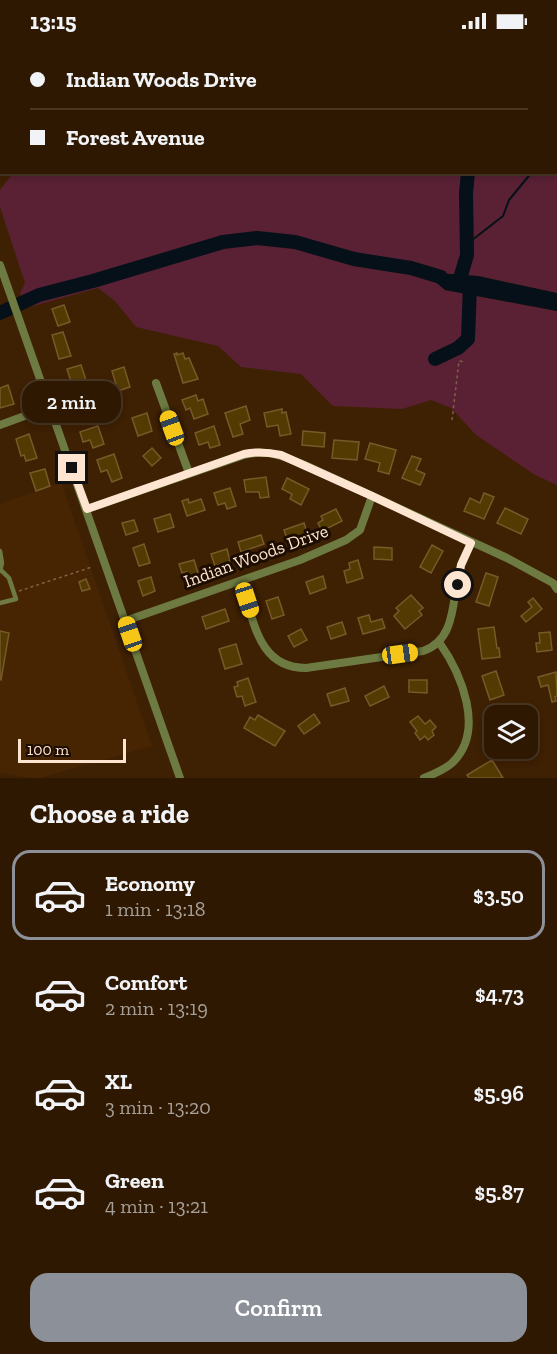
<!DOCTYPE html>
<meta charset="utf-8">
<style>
:root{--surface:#2e1802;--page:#3a2511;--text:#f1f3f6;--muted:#a7a099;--line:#493724;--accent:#8c9099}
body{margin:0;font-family:"Zilla Slab",serif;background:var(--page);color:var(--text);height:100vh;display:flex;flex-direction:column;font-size:22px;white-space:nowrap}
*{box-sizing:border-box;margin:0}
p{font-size:20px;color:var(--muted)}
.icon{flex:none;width:33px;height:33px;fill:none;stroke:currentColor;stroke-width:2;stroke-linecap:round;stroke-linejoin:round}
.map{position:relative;height:736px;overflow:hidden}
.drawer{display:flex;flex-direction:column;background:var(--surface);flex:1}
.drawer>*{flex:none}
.hud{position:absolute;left:0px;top:0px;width:558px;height:132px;box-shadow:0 3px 9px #0003,0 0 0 2px var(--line);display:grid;align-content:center;height:132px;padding:0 30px;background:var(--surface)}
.tools{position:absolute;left:484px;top:663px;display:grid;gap:12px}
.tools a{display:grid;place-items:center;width:54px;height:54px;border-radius:12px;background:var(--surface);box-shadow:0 3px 9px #0003,0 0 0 2px var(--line);font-size:30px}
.scale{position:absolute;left:18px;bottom:15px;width:108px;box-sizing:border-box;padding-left:6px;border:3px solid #fee5d1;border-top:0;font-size:16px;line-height:21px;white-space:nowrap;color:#fee5d1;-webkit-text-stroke:4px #1d0d01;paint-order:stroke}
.end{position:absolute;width:27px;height:27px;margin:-14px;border:8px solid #fee5d1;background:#111;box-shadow:0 0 0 3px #111}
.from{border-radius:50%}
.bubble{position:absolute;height:42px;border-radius:18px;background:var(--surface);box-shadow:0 3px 9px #0003,0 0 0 2px var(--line);font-size:20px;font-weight:600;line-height:42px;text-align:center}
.car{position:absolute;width:18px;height:36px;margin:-18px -9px;border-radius:8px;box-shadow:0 0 4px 2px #0007;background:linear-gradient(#f5c518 24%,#345 0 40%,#f5c518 0 76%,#345 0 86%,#f5c518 0)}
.hud b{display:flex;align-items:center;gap:21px;height:57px;font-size:22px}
.hud b+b{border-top:2px solid var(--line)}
.hud i{width:15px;height:15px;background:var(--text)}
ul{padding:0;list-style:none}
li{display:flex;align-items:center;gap:18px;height:90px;margin:0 12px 9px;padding:0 18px;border:3px solid transparent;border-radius:18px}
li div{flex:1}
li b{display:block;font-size:22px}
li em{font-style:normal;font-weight:600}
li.active{border-color:var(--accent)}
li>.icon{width:54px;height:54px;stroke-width:1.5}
h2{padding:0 30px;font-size:27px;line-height:72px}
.cta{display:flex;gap:12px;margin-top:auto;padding:12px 30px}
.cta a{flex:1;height:69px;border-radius:18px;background:var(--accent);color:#fff;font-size:24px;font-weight:600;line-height:69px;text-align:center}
.status{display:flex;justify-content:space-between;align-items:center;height:42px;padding:0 30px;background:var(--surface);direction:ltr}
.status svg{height:16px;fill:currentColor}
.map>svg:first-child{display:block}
.built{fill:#482502}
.green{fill:#5a2135}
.water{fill:#051018}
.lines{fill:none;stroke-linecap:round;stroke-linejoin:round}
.stream{stroke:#051018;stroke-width:2}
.river{stroke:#051018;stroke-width:14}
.building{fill:#533a02;stroke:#765a28;stroke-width:1.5}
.path{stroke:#7d6147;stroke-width:1.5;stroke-dasharray:3 3;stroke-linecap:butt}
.service{stroke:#6d7b42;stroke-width:4.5}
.minor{stroke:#6d7b42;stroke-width:8}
.route{stroke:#fee5d1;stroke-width:8}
.labels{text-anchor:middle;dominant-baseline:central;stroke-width:6;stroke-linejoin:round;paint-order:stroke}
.street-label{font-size:18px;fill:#fee5d1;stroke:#1d0d01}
</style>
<div class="status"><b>13:15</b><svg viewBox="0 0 49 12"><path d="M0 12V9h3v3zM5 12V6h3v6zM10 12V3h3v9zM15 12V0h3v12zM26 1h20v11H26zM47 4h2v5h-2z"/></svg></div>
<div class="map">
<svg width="557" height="736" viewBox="0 0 557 736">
<rect width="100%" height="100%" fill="#3e2003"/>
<polygon class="built" points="61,440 152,704 40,736 32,736 0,731 0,462"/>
<polygon class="green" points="488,0 557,0 557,251 478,234 425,231 445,248 557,269 557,443 535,433 476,393 451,366 431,358 402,367 333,364 301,332 241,325 218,304 136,285 115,259 98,246 26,266 20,251 25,241 0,165 0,148 14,130 556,130 556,2 488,1"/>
<polygon class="water" points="424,230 478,234 557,251 557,269 445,248"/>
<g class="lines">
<g class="stream">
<polyline points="503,2 504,0"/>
<polyline points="467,202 503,174 509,158 532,130"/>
</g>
<g class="river">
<polyline points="553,0 554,2"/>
<polyline points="459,240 467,213 466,151 468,130"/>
<polyline points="0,271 39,253 93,239 223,200 257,196 295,200 354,217 411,226 441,235"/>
<polyline points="435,317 458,306 468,297 470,243"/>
</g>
</g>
<g class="building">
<polygon points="64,263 70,280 58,284 52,267"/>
<polygon points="63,290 71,314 59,317 52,293"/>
<polygon points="177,311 177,313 183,311 185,317 189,316 198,337 183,341 174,312"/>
<polygon points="81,323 87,341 73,346 67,327"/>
<polygon points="124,325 130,345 118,349 112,329"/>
<polygon points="8,343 14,362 0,366 0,346"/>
<polygon points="97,350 102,369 92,372 88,361 76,365 74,356"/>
<polygon points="196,353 198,359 203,357 208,372 194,377 190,366 186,368 182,358"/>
<polygon points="246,364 250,378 240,382 243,392 233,395 225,371"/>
<polygon points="282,367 282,371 286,370 291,392 280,394 278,383 267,385 264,371"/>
<polygon points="147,371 152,389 138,394 132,376"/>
<polygon points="98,384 104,402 93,406 90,398 83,400 80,390"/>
<polygon points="214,384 220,403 210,406 208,400 199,403 195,391"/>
<polygon points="303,389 325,391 324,405 302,403"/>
<polygon points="29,392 37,416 26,419 24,413 21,414 16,397"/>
<polygon points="334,398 359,400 357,418 332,416"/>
<polygon points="370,401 396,408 389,432 378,429 380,421 365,417"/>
<polygon points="152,406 161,416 152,424 143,414"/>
<polygon points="114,412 122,436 112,440 107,428 101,430 97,418"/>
<polygon points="412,414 421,417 416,428 425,432 420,443 402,436"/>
<polygon points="45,427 50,444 36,449 30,431"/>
<polygon points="266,435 269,455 260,456 259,450 246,450 244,438"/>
<polygon points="287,436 309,447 301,463 290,457 292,452 282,447"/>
<polygon points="230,446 236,464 227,467 225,461 218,463 214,451"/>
<polygon points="484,451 494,455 484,477 464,469 470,456 480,461"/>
<polygon points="188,457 189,461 201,457 205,468 187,474 182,459"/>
<polygon points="505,466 528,477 521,492 497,481"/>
<polygon points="336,467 342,479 322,489 318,481 323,478 321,474"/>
<polygon points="170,472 174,485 158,490 154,477"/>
<polygon points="134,478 138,489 126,493 122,481"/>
<polygon points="304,481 308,494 288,500 284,488"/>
<polygon points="261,493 264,502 241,510 238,500"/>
<polygon points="144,502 150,521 139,524 133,506"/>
<polygon points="432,503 443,509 431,531 420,525"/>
<polygon points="374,505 392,506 392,518 374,517"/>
<polygon points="227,507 230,519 215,524 211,512"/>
<polygon points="194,518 199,534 190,537 187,530 182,531 179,522"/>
<polygon points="358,518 363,536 347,541 344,529 350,527 349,521"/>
<polygon points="486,531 498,535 489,564 476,560"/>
<polygon points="323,534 326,546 310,552 306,540"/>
<polygon points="151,535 155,549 143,554 138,539"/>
<polygon points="86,537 90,547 82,549 79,540"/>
<polygon points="411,553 423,566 419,569 422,573 405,587 394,574 399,569 396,566"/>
<polygon points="278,555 284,573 272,577 266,559"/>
<polygon points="533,556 542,567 526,580 521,574 532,565 528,560"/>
<polygon points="225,567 229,579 206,587 202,575"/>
<polygon points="369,573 371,580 382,577 385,586 363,592 358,576"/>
<polygon points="342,580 346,592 331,597 327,585"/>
<polygon points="494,585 497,606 499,606 500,615 482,617 478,587"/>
<polygon points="301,587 307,598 294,605 288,594"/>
<polygon points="0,589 9,591 1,638 0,637"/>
<polygon points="550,590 552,608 537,610 536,601 540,601 539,591"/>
<polygon points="236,602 242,622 225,627 219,607"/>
<polygon points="496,629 504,653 490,658 482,634"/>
<polygon points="556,630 557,654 555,655 556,659 552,660 548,643 541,645 538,635"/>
<polygon points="248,636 256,660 245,664 242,654 237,655 234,645 238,644 237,640"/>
<polygon points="409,638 427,638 427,651 409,650"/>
<polygon points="384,644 389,655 370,664 365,654"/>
<polygon points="345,646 349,659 331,664 327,652"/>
<polygon points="314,672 320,681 304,692 298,684"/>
<polygon points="258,673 285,689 275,704 244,686 250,675 255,678"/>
<polygon points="418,674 425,682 430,678 436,685 432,689 434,693 428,698 425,694 420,698 415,691 417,689 410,680"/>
<polygon points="492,718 503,736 469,736 467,733"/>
</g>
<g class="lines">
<g class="path">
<polyline points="452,378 459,319 465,320"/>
<polyline points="19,549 92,525"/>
</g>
<g class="service">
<polyline points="33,2 34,0"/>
<polyline points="0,509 2,521 0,529"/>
<polyline points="0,561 16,557 9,536 1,528"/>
</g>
<g class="minor">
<polyline points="186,0 188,2"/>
<polyline points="417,2 417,0"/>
<polyline points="0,45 2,44"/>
<polyline points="0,223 180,736"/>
<polyline points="156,341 189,431"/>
<polyline points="0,383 49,365"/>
<path d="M87 467 244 413C269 406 287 416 309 425L507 516 553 541 557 547"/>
<path d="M241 540C254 577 257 626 306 626L423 609C459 597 451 552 461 523 464 516 468 508 471 501"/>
<polyline points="125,579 300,518 346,498 360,488 372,454"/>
<path d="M424 736C434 732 444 728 452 721 486 689 461 631 439 600"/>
</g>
</g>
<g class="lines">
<path class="route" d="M72 426 87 467 244 412C258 409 268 410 281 413L372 454 471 501 461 523 458 543"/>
</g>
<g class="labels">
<g class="street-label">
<text transform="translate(256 514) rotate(-20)">Indian Woods Drive</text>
</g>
</g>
</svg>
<div class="tools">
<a><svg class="icon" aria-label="layers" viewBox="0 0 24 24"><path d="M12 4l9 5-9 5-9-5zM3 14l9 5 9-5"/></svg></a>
</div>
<div class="scale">100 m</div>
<i class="end from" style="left:458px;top:543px"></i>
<i class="end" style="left:72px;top:426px"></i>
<div class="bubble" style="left:22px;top:339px;width:99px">2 min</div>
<i class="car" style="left:172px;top:386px;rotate:340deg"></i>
<i class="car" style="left:247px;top:558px;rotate:162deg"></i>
<i class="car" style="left:130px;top:592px;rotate:341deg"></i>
<i class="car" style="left:400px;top:612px;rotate:82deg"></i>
<div class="hud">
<b><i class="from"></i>Indian Woods Drive</b>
<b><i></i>Forest Avenue</b>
</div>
</div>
<section class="drawer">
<h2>Choose a ride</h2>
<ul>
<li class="active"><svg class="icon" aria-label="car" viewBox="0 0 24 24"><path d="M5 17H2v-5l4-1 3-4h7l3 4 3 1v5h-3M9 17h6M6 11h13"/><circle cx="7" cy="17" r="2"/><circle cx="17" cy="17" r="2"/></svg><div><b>Economy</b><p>1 min · 13:18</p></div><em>$3.50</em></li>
<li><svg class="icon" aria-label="car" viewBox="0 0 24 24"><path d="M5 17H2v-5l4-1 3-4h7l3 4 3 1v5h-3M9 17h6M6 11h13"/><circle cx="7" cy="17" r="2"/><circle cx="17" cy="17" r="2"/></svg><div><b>Comfort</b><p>2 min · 13:19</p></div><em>$4.73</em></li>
<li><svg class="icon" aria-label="car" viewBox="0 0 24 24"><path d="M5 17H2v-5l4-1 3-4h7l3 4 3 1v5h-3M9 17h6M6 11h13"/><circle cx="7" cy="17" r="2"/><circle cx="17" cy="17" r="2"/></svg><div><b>XL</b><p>3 min · 13:20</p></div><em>$5.96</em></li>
<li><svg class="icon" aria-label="car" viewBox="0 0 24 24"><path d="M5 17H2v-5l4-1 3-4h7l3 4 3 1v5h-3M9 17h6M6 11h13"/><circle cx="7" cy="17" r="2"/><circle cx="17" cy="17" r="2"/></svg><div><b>Green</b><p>4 min · 13:21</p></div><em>$5.87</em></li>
</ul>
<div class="cta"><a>Confirm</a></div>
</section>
